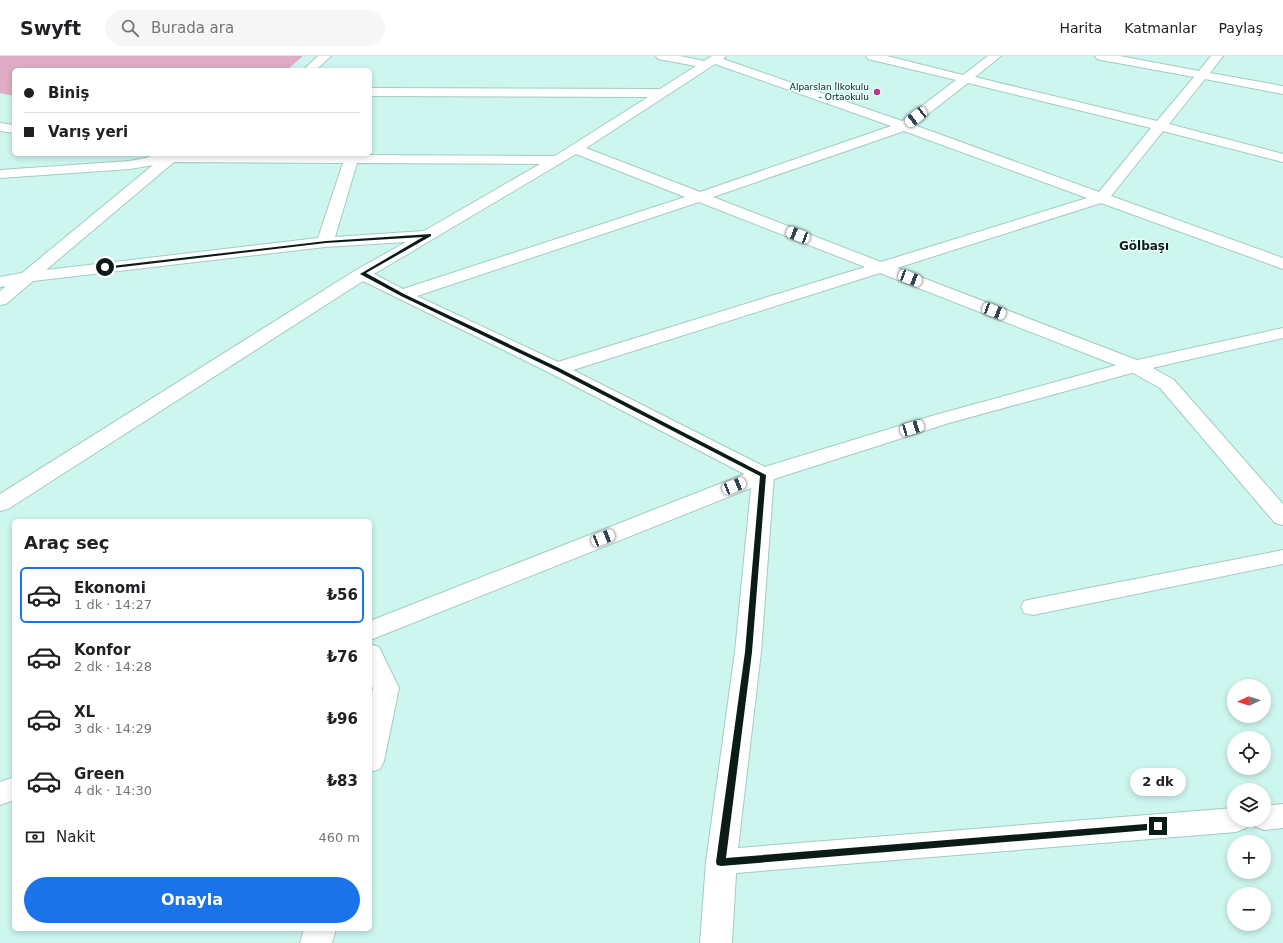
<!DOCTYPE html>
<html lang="tr">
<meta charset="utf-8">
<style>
:root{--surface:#fff;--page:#f6f6f6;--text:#202124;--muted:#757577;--line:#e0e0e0;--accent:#1a73e8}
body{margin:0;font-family:"DejaVu Sans",sans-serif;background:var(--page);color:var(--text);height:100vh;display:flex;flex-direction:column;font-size:15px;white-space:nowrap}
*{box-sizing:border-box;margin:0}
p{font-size:13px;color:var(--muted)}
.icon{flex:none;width:22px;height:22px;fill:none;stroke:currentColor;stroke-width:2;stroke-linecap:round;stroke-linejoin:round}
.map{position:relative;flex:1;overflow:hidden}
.drawer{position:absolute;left:12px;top:463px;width:360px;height:412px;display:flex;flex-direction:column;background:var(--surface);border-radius:6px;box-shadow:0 2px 6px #0003}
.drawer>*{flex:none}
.hud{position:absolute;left:12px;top:12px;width:360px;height:88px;border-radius:6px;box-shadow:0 2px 6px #0003;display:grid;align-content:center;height:88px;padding:0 12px;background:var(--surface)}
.needle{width:26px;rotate:266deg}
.controls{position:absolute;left:1227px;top:623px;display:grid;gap:8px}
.controls a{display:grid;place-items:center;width:44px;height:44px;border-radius:50%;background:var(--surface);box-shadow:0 2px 6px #0003;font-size:20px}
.end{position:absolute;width:18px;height:18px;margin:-9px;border:5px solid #0b1b18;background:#fff;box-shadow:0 0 0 2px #fff}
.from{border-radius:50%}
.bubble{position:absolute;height:28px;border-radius:14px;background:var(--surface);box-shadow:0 2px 6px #0003;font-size:13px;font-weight:700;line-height:28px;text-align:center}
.car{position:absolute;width:12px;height:24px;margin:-12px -6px;border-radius:5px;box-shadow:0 0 3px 1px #0007;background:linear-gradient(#fff 24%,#345 0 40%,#fff 0 76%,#345 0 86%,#fff 0)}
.hud b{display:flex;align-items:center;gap:14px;height:38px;font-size:15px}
.hud b+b{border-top:1px solid var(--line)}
.hud i{width:10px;height:10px;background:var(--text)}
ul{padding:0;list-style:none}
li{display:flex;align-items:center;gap:12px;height:56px;margin:0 8px 6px;padding:0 4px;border:2px solid transparent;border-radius:6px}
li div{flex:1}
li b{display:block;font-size:15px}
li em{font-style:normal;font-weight:700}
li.active{border-color:var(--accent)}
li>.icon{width:36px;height:36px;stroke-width:1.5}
h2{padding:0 12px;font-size:18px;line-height:48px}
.pay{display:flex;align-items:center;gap:10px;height:44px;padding:0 12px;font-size:15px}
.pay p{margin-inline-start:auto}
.primary-button{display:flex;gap:8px;margin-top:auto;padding:8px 12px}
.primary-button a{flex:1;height:46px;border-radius:24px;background:var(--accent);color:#fff;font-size:16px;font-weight:700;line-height:46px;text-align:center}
header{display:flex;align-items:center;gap:24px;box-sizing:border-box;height:56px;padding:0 20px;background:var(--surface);border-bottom:1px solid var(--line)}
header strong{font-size:19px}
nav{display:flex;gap:22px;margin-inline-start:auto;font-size:14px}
.search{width:280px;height:36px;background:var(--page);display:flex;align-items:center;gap:10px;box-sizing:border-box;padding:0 14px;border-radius:22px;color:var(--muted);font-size:15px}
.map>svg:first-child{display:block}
.green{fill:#e0acc5}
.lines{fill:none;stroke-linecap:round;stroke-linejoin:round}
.minor-casing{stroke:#a3cbc3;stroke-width:2}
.tertiary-casing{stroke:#a3cbc3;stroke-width:2}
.minor{fill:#fff;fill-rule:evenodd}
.tertiary{fill:#fff;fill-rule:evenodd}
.route{fill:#0b1b18}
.poi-dot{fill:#ba3983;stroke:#e7fffa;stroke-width:1.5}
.labels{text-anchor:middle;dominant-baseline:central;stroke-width:3;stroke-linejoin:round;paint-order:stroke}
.far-poi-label{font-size:9px;fill:#0b1b18;stroke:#e7fffa;text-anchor:end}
.far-district-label{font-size:12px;font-weight:bold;fill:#0b1b18;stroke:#e7fffa}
</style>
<header>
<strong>Swyft</strong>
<div class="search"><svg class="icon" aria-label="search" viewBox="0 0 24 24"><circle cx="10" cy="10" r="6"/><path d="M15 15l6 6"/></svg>Burada ara</div>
<nav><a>Harita</a><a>Katmanlar</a><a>Paylaş</a></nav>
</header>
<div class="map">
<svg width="1283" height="887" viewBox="0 0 1283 887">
<rect width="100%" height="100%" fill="#cdf6ee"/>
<polygon class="green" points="0,0 303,0 287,14 14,14 14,40 0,37"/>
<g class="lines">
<defs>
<g id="minor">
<polygon points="318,0 331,0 316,14 303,14"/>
<path d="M656 0H680L704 5 712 0H726L723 3 902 65 956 24 868 3 866 0H887L963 19 988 0H1001L975 21 1157 65 1194 21 1101 4 1097 3 1095 0H1120L1199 15 1211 0H1223L1210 17 1283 30V38L1205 23 1169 68 1283 98V106L1163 75 1111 140 1283 202V213L1101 147 897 212 1142 306 1174 324 1283 448V469L1275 467 1160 332 1128 314 880 217 573 314 771 414 774 419 761 596 738 792 1234 752V764H1264V750L1283 748V772L1264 774 1254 770 1251 764 1246 772 1236 776 736 817 732 887H700L706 806 735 596 752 422 550 317 363 225 8 453 0 455V438L356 214 406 186 325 191 33 225 6 248 0 249V235L6 230 0 231V221L22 217 153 109 130 113 0 122V114L130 105 150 101 147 98 555 100 648 41 370 40V32L660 33 696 10 658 3ZM715 8 891 70 700 136 586 92ZM968 27 1151 72 1099 136 914 69ZM904 75 1087 142 881 206 713 141ZM576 98 685 141 403 233 374 218ZM174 106 343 107 318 182 46 214ZM357 107 540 108 424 175 335 181ZM699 146 865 211 558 306 417 240Z"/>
<polygon points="0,67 14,69 14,77 0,75"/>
<polygon points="1283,494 1283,508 1033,559 1024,557 1021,551 1024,545 1033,543"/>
<polygon points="370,588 379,591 399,632 384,705 380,713 370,716 370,644 373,632 370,626"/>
<polygon points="304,873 336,873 332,887 300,887"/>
</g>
<g id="tertiary">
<polygon points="1283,272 1283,282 1139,315 949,367 771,424 370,584 370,565 755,414 935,359 1128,306"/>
<polygon points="14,721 14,744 0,749 0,726"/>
</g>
</defs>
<use href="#minor" class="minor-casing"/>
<use href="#tertiary" class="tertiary-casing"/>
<use href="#minor" class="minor"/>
<use href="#tertiary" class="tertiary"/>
</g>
<polygon class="route" points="431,178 431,180 366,217 404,238 559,312 766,419 752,596 726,802 1158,767 1161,768 1162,770 1161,773 721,810 717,809 716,806 745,596 760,420 555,314 401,240 360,218 423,181 326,187 105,213 103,211 326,185"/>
<circle class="poi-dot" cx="877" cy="36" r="4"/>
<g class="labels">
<g class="far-poi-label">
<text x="869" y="31">Alparslan İlkokulu<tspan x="869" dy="10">- Ortaokulu</tspan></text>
</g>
<g class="far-district-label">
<text x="1144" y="190">Gölbaşı</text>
</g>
</g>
</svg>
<div class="controls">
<a><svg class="needle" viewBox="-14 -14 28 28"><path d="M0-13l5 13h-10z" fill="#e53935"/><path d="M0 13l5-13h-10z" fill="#757577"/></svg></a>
<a><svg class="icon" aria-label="locate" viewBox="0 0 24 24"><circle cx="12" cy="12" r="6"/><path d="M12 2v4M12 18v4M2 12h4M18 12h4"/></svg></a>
<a><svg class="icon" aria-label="layers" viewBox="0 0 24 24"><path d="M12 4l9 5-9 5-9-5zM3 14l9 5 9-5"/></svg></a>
<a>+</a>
<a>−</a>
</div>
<i class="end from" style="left:105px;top:211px"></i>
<i class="end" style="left:1158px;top:770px"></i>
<div class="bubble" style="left:1130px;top:712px;width:56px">2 dk</div>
<i class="car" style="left:916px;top:61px;rotate:232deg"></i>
<i class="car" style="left:798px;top:179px;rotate:291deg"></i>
<i class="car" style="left:910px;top:222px;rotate:111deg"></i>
<i class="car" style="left:994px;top:255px;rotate:111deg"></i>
<i class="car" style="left:912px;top:372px;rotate:73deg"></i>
<i class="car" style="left:734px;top:430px;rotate:68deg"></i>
<i class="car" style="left:603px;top:482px;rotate:68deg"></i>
<div class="hud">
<b><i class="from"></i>Biniş</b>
<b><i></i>Varış yeri</b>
</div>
<section class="drawer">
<h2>Araç seç</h2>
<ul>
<li class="active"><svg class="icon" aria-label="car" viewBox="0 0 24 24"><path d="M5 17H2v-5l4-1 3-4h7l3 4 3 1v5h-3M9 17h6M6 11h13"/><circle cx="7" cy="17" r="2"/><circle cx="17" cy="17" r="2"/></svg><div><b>Ekonomi</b><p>1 dk · 14:27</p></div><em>₺56</em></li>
<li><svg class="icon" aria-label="car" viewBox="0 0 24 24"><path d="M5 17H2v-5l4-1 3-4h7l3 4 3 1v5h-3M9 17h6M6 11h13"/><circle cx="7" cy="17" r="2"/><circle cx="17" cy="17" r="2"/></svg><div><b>Konfor</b><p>2 dk · 14:28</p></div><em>₺76</em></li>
<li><svg class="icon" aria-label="car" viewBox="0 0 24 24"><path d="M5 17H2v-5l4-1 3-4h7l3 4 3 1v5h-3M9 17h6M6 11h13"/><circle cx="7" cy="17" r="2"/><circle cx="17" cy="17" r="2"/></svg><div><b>XL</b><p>3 dk · 14:29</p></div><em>₺96</em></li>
<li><svg class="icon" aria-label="car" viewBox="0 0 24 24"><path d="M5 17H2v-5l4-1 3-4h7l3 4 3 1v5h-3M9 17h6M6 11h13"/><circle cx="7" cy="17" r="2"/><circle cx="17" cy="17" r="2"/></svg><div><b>Green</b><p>4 dk · 14:30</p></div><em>₺83</em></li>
</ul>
<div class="pay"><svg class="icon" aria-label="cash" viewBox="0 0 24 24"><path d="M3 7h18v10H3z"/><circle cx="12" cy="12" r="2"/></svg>Nakit<p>460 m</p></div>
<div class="primary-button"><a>Onayla</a></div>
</section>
</div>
